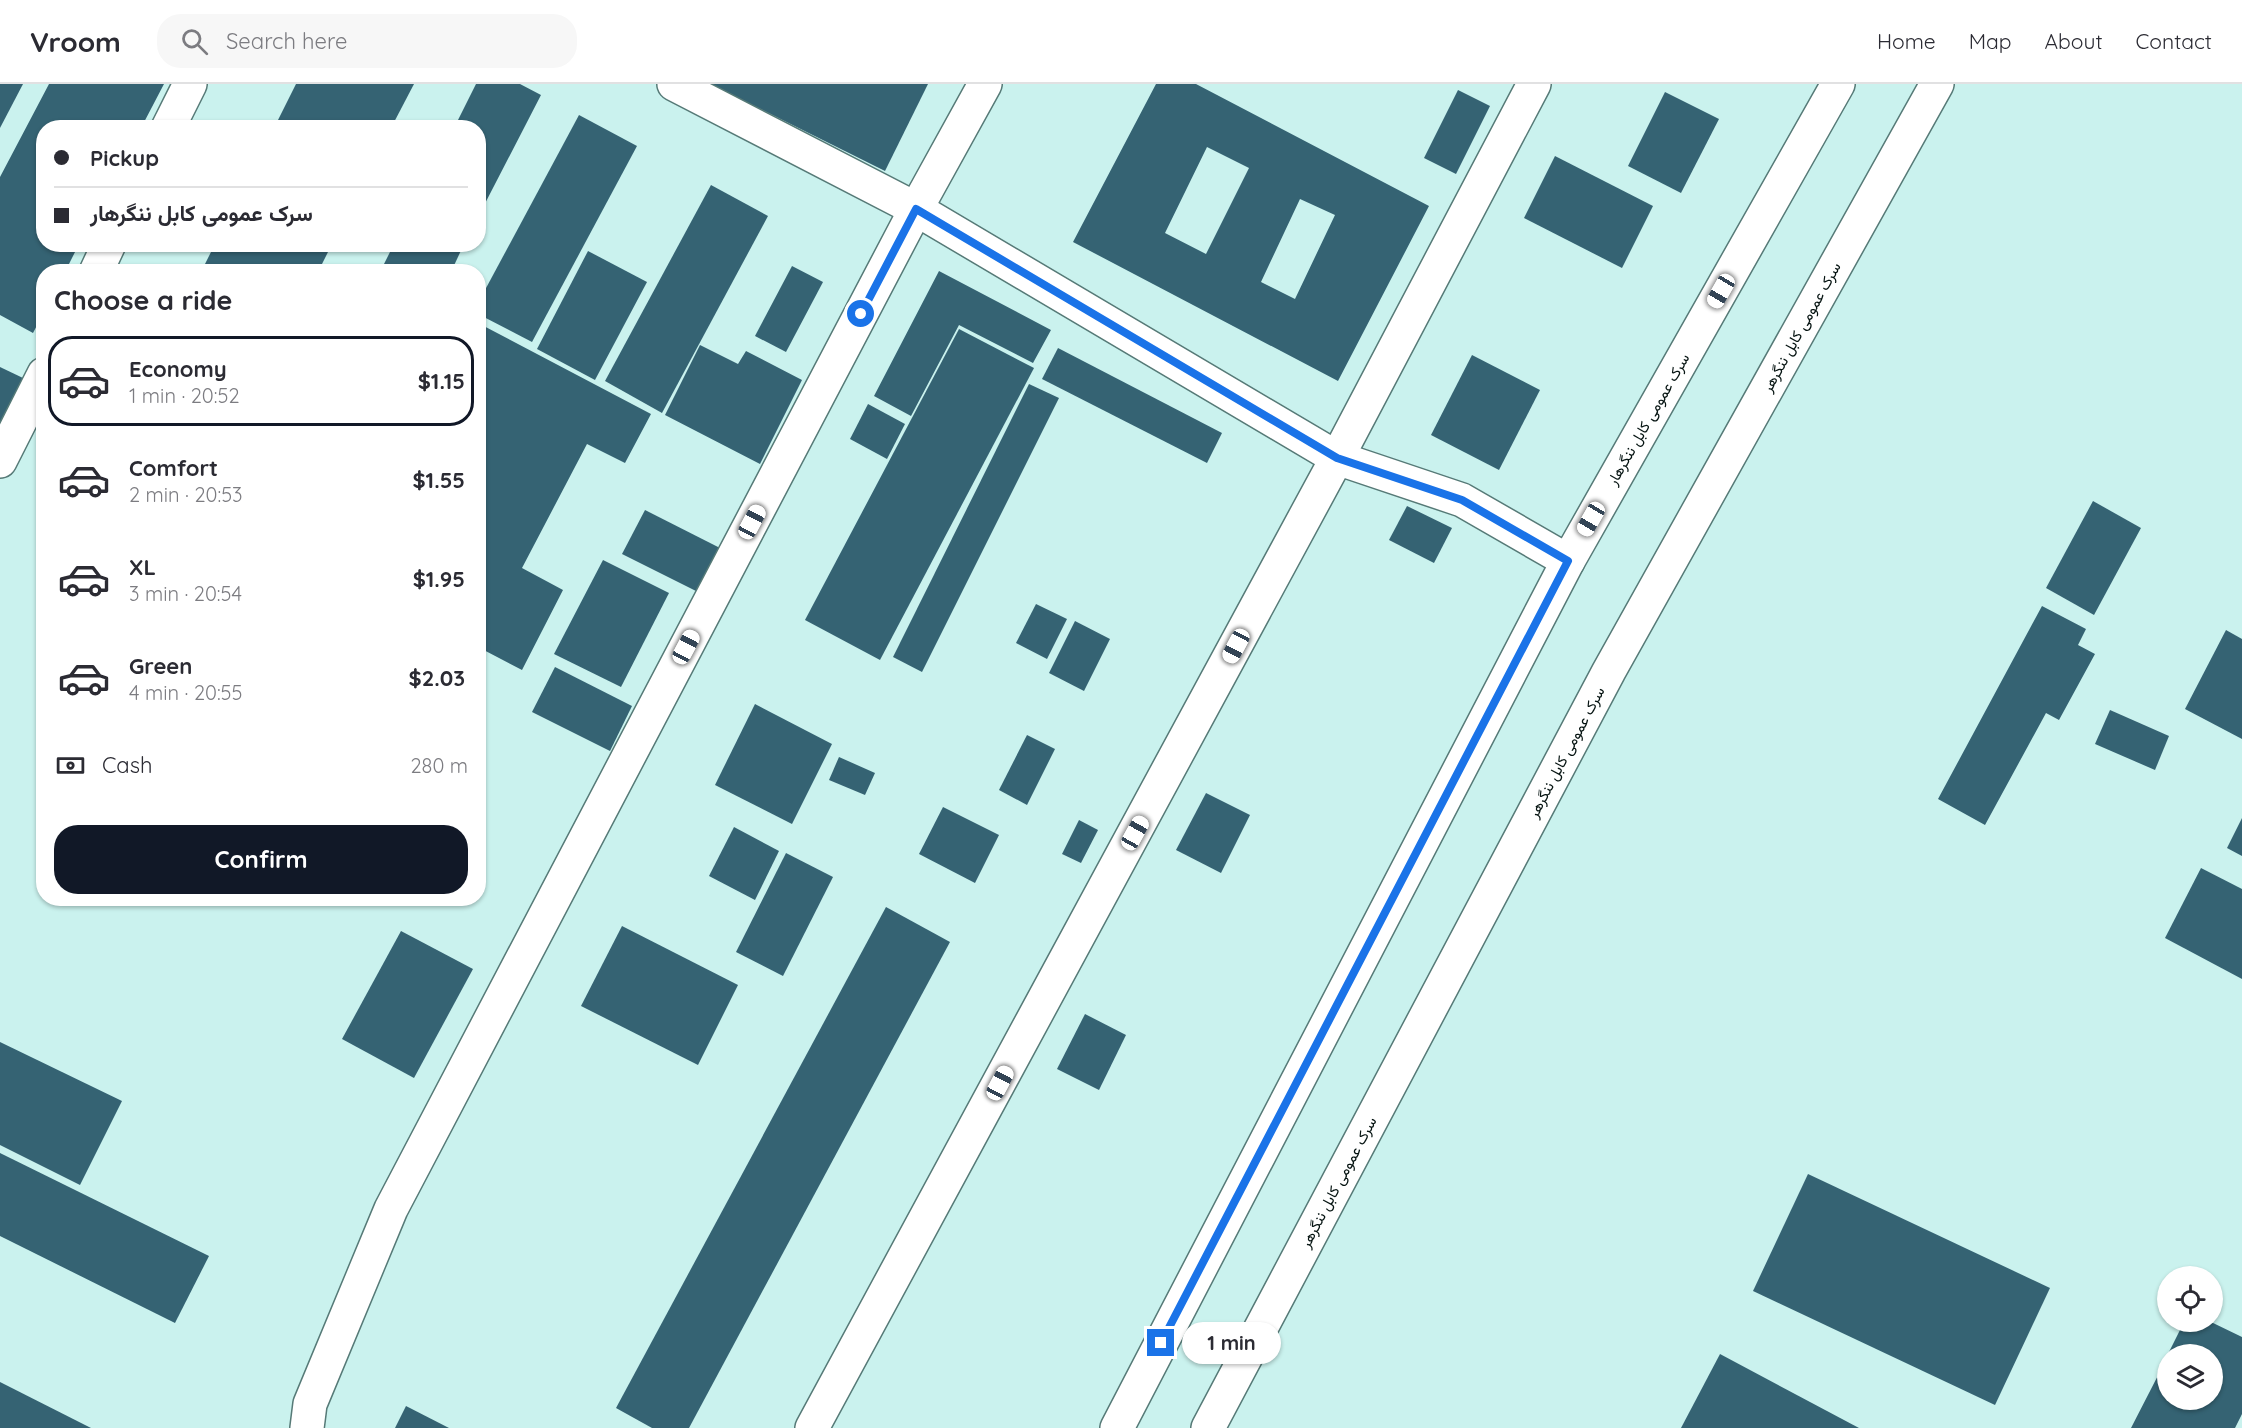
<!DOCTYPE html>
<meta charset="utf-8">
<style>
:root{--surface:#fff;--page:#f7f7f7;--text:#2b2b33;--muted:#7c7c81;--line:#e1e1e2;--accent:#111827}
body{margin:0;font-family:Quicksand,Vazirmatn,sans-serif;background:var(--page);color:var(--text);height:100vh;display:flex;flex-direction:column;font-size:22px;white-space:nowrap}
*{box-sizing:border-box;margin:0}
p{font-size:20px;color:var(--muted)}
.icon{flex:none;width:33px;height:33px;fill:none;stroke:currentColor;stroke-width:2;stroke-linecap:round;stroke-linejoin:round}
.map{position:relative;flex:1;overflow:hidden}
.details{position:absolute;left:36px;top:180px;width:450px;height:642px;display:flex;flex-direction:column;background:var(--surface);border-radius:24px;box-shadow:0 2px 4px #0004}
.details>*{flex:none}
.hud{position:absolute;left:36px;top:36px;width:450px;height:132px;border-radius:24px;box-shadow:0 2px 4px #0004;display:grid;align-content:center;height:132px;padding:0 18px;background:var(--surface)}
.tools{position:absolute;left:2157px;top:1182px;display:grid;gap:12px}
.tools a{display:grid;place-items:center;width:66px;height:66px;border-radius:50%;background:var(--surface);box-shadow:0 2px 4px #0004;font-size:30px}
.end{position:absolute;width:27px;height:27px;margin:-14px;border:8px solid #1a73e8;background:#fff;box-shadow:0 0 0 3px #fff}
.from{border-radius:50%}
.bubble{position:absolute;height:42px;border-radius:21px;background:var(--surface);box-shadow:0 2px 4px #0004;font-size:20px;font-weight:700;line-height:42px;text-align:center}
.car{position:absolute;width:18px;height:36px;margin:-18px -9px;border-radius:8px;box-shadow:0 0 4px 2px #0007;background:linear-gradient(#fff 24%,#345 0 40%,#fff 0 76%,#345 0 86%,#fff 0)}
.hud b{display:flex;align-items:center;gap:21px;height:57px;font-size:22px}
.hud b+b{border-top:2px solid var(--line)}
.hud i{width:15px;height:15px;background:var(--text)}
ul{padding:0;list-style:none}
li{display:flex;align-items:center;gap:18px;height:90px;margin:0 12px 9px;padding:0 6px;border:3px solid transparent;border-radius:24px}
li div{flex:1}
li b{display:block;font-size:22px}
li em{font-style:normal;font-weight:700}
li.active{border-color:var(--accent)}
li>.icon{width:54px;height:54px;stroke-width:1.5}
h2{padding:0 18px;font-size:27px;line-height:72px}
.pay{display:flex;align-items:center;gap:15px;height:66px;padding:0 18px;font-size:22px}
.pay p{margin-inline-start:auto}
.button{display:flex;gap:12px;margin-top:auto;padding:12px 18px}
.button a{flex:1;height:69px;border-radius:24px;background:var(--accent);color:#fff;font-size:24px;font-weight:700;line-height:69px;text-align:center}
header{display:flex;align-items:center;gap:36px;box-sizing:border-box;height:84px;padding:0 30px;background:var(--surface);border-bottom:2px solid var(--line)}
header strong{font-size:28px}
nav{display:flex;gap:33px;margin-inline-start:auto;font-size:21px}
.search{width:420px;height:54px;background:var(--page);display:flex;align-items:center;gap:15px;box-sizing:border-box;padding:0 21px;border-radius:24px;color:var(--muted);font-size:22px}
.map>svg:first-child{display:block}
.building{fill:#356373;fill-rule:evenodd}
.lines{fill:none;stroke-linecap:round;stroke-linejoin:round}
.minor-casing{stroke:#567a77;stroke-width:36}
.highway-casing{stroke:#567a77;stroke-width:36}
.minor{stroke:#fff;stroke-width:33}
.highway{stroke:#fff;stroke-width:33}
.route{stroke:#1a73e8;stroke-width:8}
.labels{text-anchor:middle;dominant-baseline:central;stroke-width:6;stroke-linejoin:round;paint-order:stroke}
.street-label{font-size:15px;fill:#051311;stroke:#fff}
</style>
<header>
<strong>Vroom</strong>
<div class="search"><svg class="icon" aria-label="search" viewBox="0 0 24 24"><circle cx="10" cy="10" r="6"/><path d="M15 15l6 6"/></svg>Search here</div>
<nav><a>Home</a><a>Map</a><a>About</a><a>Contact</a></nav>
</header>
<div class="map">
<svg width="2242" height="1344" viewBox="0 0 2242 1344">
<rect width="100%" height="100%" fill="#caf2ee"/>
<g class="building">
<polygon points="0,0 23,0 0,44"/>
<polygon points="49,0 164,0 141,44 44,44 44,160 79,160 65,188 44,188 44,228 33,249 0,231 0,93"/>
<polygon points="296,0 414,0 391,44 274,44"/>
<polygon points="476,0 520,0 541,11 478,133 478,44 454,44"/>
<polygon points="710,0 928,0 885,87"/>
<path d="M1156 0H1196L1429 122 1338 297 1073 158ZM1207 63 1249 84 1206 170 1165 149ZM1300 115 1335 131 1295 215 1261 198Z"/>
<polygon points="1458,6 1490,22 1456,90 1424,74"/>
<polygon points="1665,8 1719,35 1681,109 1628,82"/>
<polygon points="579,31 637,62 532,258 478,230 478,219"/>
<polygon points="1555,72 1653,122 1622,184 1524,134"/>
<polygon points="711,101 768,132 662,329 605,297"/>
<polygon points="215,160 332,160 318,188 201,188"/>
<polygon points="394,160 464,160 451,188 380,188"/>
<polygon points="588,167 647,198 595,296 537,265"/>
<polygon points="792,182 823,198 786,268 755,252"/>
<polygon points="939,187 1051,246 1033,279 959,241 911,332 874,312"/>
<polygon points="478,239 651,330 625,379 587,360 522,484 563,506 522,586 478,563 478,312 481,308 478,306"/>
<polygon points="959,245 1034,284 880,576 805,536"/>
<polygon points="700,261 738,280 746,267 802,296 760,380 665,331"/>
<polygon points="1058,264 1222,349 1207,379 1042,295"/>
<polygon points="1472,271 1540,306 1499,386 1431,351"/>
<polygon points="0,283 23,294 0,341"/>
<polygon points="1029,300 1059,314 922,588 893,573"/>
<polygon points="868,320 905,340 887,375 850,355"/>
<polygon points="2093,417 2141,444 2094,531 2046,504"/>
<polygon points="1407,422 1452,444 1434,479 1389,456"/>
<polygon points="645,426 720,464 698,508 622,470"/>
<polygon points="603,476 669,509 621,603 554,570"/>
<polygon points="1036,520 1067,535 1047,575 1016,559"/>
<polygon points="2042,522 2086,545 2078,561 2095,570 2059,636 2046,629 1985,741 1938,715"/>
<polygon points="1075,537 1110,555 1084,607 1049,589"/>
<polygon points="2226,546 2242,555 2242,655 2185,625"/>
<polygon points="555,583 632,622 610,667 532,628"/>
<polygon points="755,620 832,660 792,740 715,701"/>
<polygon points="2110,626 2169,652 2155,686 2095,660"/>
<polygon points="1027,651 1055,665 1027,721 999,706"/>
<polygon points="839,673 875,689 865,711 829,696"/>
<polygon points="1206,709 1250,731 1221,789 1176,766"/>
<polygon points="943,723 999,751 975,799 919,770"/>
<polygon points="2242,734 2242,772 2227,764"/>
<polygon points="1079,736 1098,746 1081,779 1062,770"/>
<polygon points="734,743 779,767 755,816 709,792"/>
<polygon points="786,769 833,793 783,892 736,868"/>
<polygon points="2201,784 2242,805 2242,895 2165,854"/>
<polygon points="886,823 950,858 689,1344 652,1344 616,1324"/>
<polygon points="622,842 738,901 698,981 581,922"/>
<polygon points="401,847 473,885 414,994 342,955"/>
<polygon points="1085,930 1126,951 1099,1006 1057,985"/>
<polygon points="0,958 122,1017 80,1101 0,1061"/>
<polygon points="0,1069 209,1172 175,1239 0,1152"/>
<polygon points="1808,1090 2050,1204 1995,1321 1753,1207"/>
<polygon points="2184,1238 2211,1238 2242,1253 2242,1330 2235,1344 2131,1344 2168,1272 2168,1316 2212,1316 2212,1270 2168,1270"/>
<polygon points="1720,1270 1859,1344 1681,1344"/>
<polygon points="0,1298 91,1344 0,1344"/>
<polygon points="406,1322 449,1344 395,1344"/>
</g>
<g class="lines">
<defs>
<g id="minor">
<polyline points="674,0 916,125 1337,374 1462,416 1568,477"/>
<polyline points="168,44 190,0"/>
<polyline points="96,188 109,160"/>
<polyline points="0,377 44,290"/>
<polyline points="307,1344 310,1320 391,1125 916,125 985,0"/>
<polyline points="812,1344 1337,374 1534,0"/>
</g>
<g id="highway">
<polyline points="1117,1344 1568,477 1838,0"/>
<polyline points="1208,1344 1609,587 1937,0"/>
</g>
</defs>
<use href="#minor" class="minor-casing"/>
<use href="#highway" class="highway-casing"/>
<use href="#minor" class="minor"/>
<use href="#highway" class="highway"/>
</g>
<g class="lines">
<polyline class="route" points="861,230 916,125 1337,374 1462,416 1568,477 1161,1259"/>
</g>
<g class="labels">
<g class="street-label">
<text transform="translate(1801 243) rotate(-61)">سرک عمومی کابل ننگرهر</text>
<text transform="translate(1648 335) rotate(-60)">سرک عمومی کابل ننگرهار</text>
<text transform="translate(1566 668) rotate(-62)">سرک عمومی کابل ننگرهر</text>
<text transform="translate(1338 1098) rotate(-62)">سرک عمومی کابل ننگرهر</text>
</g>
</g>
</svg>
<div class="tools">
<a><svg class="icon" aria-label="locate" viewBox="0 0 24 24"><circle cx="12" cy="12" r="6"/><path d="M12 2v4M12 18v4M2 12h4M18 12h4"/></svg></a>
<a><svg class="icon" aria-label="layers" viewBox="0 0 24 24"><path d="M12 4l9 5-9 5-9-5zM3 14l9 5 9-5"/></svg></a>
</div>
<i class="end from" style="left:861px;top:230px"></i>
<i class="end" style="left:1161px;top:1259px"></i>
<div class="bubble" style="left:1182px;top:1238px;width:99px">1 min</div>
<i class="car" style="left:1721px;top:207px;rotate:210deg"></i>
<i class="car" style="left:1591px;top:435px;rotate:210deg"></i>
<i class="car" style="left:752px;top:438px;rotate:28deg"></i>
<i class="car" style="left:1236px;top:562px;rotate:208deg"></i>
<i class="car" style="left:686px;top:563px;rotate:28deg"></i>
<i class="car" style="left:1135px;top:749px;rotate:29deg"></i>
<i class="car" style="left:1000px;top:999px;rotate:28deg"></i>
<div class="hud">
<b><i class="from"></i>Pickup</b>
<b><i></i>سرک عمومی کابل ننگرهار</b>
</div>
<section class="details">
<h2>Choose a ride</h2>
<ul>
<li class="active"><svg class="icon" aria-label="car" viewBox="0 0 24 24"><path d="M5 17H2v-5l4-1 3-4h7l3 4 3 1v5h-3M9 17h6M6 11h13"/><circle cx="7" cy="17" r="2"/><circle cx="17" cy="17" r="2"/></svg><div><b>Economy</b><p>1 min · 20:52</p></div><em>$1.15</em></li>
<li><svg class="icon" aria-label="car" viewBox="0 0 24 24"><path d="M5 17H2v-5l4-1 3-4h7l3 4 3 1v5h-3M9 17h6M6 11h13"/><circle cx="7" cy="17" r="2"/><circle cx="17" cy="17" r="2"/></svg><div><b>Comfort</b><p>2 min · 20:53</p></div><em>$1.55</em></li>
<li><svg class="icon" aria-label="car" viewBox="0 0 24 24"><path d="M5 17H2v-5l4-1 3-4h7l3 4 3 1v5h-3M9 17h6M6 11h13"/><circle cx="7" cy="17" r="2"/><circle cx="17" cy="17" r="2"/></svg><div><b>XL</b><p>3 min · 20:54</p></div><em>$1.95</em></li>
<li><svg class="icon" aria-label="car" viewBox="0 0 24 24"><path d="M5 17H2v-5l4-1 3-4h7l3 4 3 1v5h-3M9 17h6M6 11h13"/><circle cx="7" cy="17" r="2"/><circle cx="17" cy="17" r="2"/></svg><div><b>Green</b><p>4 min · 20:55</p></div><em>$2.03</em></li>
</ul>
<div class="pay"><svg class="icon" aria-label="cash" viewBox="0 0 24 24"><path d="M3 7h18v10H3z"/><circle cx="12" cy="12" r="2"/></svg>Cash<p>280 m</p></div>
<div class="button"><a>Confirm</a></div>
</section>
</div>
